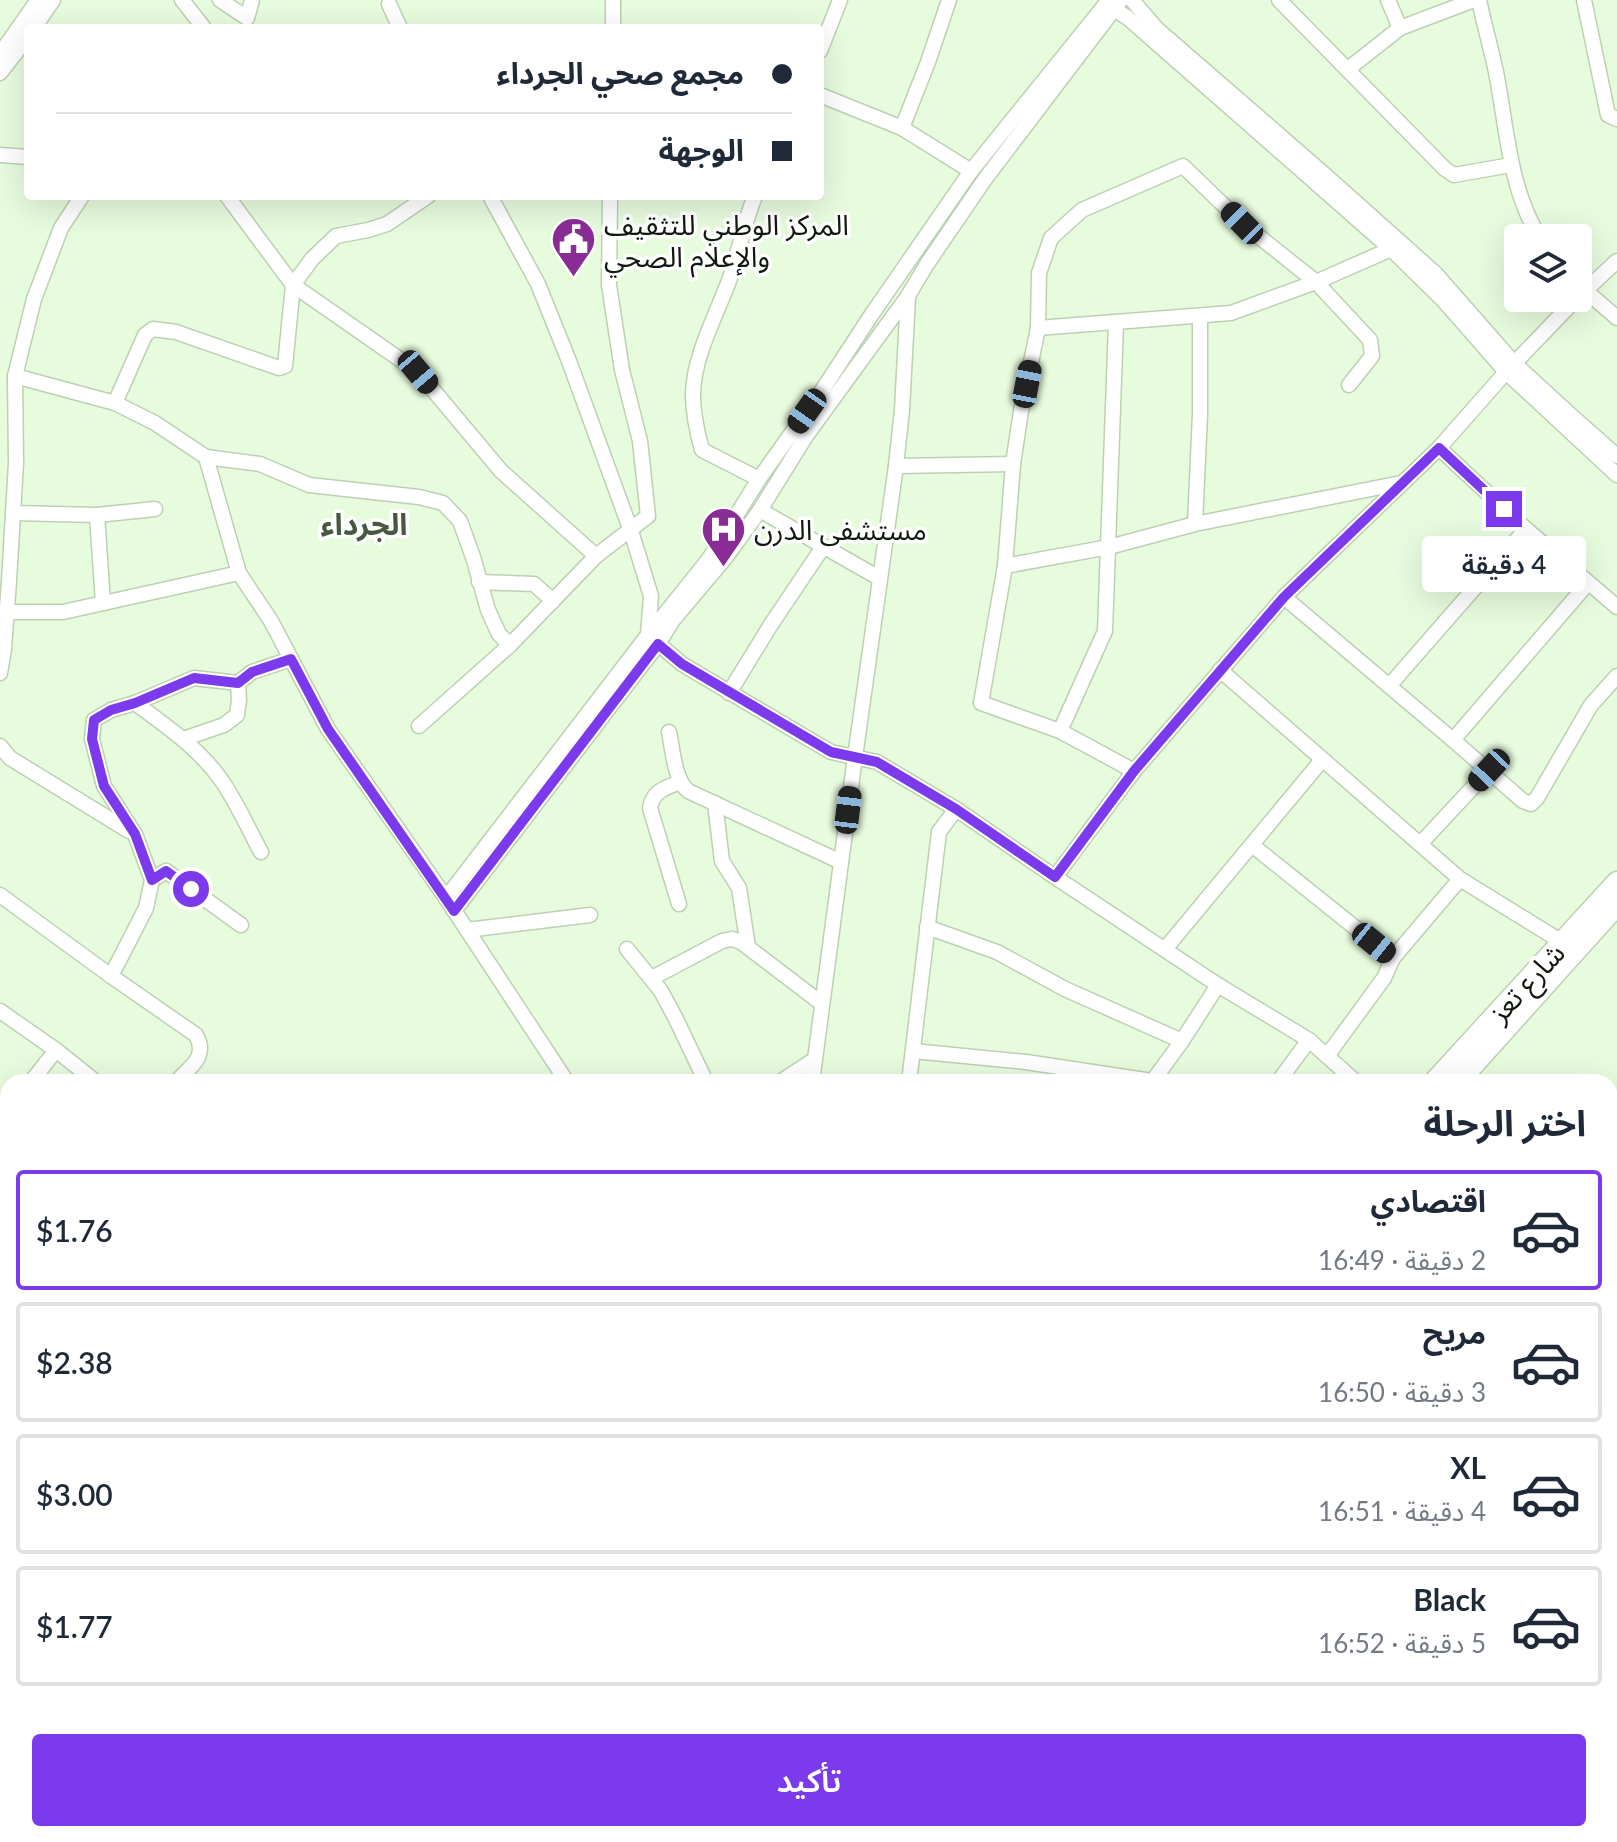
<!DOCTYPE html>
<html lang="ar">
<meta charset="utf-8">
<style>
:root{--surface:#fff;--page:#f6f6f7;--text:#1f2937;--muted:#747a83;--line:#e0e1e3;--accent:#7c3aed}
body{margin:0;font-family:Lato,"Noto Sans Arabic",sans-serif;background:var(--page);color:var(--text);direction:rtl;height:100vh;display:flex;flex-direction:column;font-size:30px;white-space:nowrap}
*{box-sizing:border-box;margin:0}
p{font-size:26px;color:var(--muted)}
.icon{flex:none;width:44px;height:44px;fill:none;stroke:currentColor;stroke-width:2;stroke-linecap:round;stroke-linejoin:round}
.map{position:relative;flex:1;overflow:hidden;direction:ltr}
.sheet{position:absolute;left:0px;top:1074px;width:1618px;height:768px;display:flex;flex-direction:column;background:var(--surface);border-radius:24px 24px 0 0;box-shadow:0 8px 32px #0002;direction:rtl}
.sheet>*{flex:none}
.top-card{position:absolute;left:24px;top:24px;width:800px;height:176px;border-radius:8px;box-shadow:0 8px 32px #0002;direction:rtl;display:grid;align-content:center;height:176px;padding:0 32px;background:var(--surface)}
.controls{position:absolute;left:1504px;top:224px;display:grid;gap:16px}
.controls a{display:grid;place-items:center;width:88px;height:88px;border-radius:8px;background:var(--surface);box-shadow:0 8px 32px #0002;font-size:40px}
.end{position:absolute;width:36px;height:36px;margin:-18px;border:10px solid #7c3aed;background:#fff;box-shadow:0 0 0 4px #fff}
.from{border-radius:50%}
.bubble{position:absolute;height:56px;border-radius:8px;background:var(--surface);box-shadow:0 8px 32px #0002;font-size:26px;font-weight:600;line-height:56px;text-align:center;direction:rtl}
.car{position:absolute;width:24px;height:48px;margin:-24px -12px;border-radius:10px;box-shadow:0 0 6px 2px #0007;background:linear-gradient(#222 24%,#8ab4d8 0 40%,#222 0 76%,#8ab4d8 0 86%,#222 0)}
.top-card b{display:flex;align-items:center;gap:28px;height:76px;font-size:30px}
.top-card b+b{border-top:2px solid var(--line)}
.top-card i{width:20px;height:20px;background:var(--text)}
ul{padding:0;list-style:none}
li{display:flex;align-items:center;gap:24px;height:120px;margin:0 16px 12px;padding:0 16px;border:4px solid var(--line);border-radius:8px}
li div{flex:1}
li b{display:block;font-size:30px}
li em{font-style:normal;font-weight:600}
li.selected{border-color:var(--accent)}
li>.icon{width:72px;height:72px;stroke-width:1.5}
h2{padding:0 32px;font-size:36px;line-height:96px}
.button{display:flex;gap:16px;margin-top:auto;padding:16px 32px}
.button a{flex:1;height:92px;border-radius:8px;background:var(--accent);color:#fff;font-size:32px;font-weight:600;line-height:92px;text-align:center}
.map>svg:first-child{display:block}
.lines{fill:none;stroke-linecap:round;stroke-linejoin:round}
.minor-casing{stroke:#bdd0b3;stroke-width:17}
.major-casing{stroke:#bdd0b3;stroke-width:21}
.highway-casing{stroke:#bdd0b3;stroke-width:23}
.minor{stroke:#fff;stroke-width:14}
.major{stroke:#fff;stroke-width:18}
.highway{stroke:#fff;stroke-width:20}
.route{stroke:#7c3aed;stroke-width:10}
.labels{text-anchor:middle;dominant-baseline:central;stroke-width:7;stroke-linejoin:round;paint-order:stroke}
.poi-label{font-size:28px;fill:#11180e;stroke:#fff;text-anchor:start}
.street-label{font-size:28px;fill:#11180e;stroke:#fff}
.neighbourhood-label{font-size:30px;font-weight:bold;fill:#48583f;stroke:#fff}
</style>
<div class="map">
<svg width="1617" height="1842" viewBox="0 0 1617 1842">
<rect width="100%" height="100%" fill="#e7fbdd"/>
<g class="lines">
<defs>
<g id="minor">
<polyline points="182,0 204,28"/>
<polyline points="220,0 247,18 252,0"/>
<polyline points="1132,0 1157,29 1324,174 1436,274 1514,363 1575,419 1617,456"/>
<polyline points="1279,0 1445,169 1454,175 1511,165"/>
<polyline points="1388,0 1400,28"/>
<path d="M1479 0C1484 24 1491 48 1496 72 1507 128 1509 189 1540 238"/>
<polyline points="1584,0 1608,115 1617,119"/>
<polyline points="389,4 400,28"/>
<polyline points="1108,8 1114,9 1128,18 1391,249 1443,300 1506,372 1617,475"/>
<polyline points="34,28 53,0"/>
<polyline points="613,28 613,0"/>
<polyline points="820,51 840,0"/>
<polyline points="0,54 38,0"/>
<polyline points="1348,69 1400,28 1474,0"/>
<polyline points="0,73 28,37"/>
<polyline points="820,95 902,128 971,171"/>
<polyline points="902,128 928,62 949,0"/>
<polyline points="0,155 28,157"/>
<polyline points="227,196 293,285 418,372 501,471 596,556"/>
<polyline points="490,196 538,284 569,361 631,531 651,596 648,635 682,664 807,738 831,752 877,762 956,809 1055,877 1218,985 1309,1040 1356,1082"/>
<path d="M755 196C744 223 739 251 730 278 717 314 693 357 693 395 693 414 697 432 702 450L759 479"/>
<polyline points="1578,284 1617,318"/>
<polyline points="1578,297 1617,261"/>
<polyline points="1038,328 1231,313 1316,282 1391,249"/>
<polyline points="15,376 115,403 155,423 206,457 260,464 309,485 419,497 443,503 460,521 473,557 488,610 499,634 510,645"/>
<polyline points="115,403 145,335 153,329 176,332 279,368 285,366 293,285 312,259 336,236 368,230 387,224 428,196"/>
<polyline points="1439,448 1526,529 1617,607"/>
<polyline points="206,457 239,573 271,621 328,729 446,898 567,1082"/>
<polyline points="896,466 1013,464"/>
<polyline points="760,510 879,578"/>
<polyline points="13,513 97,515 155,509"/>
<polyline points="97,515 103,603"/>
<polyline points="1195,524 1200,414 1200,316"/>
<polyline points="1005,566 1109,547 1195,524 1401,483"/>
<polyline points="479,582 534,584 553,601"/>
<polyline points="1284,597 1453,740 1523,801 1531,804 1537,798 1591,705 1617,676"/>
<polyline points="7,612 63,612 239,573"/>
<polyline points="1220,670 1460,879 1562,942"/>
<polyline points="0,673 4,649 9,581 16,463 15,376 34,299 61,228 82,196"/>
<polyline points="1389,686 1526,529"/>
<polyline points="729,693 770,626 823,547"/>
<path d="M135 703C166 726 199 748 222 781 237 803 248 828 261 852"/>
<polyline points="419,726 510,645 596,556 648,516 640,441 622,370 609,285 610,196"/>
<polyline points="1060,731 1105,631 1116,323"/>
<path d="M669 732C673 751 674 778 688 791L841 862"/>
<polyline points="183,739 224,725 237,715 239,700 238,683 252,672 291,659"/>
<polyline points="1453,740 1588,583"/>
<polyline points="0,746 10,758 129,831"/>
<polyline points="1134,771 1060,731 981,703 1005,566 1013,464 1021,411 1038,328 1039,273 1051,238 1082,210 1183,166 1242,223 1316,282 1370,340 1372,356 1349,385"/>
<polyline points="715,803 722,861 739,888 748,947"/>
<polyline points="1421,843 1489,770"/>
<polyline points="1252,845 1393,958"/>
<polyline points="1055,877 1134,771 1284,597 1439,448 1506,372 1577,298"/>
<polyline points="152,880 166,871 241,925"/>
<path d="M0 895 111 976 196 1035C208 1057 191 1066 176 1082"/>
<polyline points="446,898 648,635 709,559 759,479 823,389 872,314 971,171 1109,0"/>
<path d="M679 904 650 808C653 790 666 788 680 782"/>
<polyline points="454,911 658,644 673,620 726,557 760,510 806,436 908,296 927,264 985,179 1121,0"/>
<polyline points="927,927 997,952 1065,989 1182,1041"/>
<polyline points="467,930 590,915"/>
<polyline points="627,949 661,991 676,1019 706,1082"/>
<polyline points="1165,949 1322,760"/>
<polyline points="111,976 146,908 152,880 135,834 104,786 92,739 94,720 111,710 135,703 194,678 238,683"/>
<polyline points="652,978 722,941 732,939 741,942 821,1003"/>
<polyline points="0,1011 56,1050"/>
<polyline points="913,1051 1026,1062 1152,1081"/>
<polyline points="1327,1056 1384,978 1393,958 1460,879"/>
<polyline points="31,1082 56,1050 96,1082"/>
<polyline points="780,1082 815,1059"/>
<polyline points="812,1082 855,757 896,466 902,410 908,297"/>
<polyline points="909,1082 939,832 956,809"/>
<polyline points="1152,1082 1182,1041 1218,985"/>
<polyline points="1278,1082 1309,1040"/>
<polyline points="1610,1112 1617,1105"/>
<polyline points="0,1122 8,1112"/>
<polyline points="0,1274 8,1281"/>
<polyline points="0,1303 8,1294"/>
<polyline points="0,1453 8,1442"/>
<polyline points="0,1483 8,1473"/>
<polyline points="0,1638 2,1634"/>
<polyline points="1610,1671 1617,1663"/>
<polyline points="0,1757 8,1763"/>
<polyline points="1610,1775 1617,1821"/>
<polyline points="0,1815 8,1804"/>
<polyline points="636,1834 646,1842"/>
<polyline points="1032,1834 1036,1842"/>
<polyline points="1136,1834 1143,1842"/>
<polyline points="1455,1834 1457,1842"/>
<polyline points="90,1842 97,1834"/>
<polyline points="203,1842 210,1834"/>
<polyline points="318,1842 324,1834"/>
<polyline points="440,1842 444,1834"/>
<polyline points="587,1842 594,1834"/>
<polyline points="1084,1842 1092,1834"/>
<polyline points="1602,1842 1617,1838"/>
</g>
<g id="major">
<polyline points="1610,1282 1617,1287"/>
<polyline points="1610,1305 1617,1309"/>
</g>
<g id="highway">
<polyline points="1434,1082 1617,882"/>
<polyline points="1458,1082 1617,905"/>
<polyline points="740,1842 747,1834"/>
<polyline points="763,1842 771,1834"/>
</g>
</defs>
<use href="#minor" class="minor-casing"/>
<use href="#major" class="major-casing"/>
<use href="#highway" class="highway-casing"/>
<use href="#minor" class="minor"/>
<use href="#major" class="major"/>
<use href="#highway" class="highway"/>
</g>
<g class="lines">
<polyline class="route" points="191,889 166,871 152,880 135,834 104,786 92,739 94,720 111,710 135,703 194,678 238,683 252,672 291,659 328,729 454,911 658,644 682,664 831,752 877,762 956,809 1055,877 1134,771 1284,597 1439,448 1504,509"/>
</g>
<defs>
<symbol id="civic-pin" viewBox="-11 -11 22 30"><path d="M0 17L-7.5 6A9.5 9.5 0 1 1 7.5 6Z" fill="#8a2c96" stroke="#fff"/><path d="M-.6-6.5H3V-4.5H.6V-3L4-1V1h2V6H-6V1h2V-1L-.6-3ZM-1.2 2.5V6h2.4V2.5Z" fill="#fff"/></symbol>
<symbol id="hospital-pin" viewBox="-11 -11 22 30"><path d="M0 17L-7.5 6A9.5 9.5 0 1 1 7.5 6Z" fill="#8a2c96" stroke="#fff"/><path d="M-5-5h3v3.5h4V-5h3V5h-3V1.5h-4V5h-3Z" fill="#fff"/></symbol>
</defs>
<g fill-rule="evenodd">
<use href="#civic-pin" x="548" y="214" width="51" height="69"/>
<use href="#hospital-pin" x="698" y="504" width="51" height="69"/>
</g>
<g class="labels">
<g class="poi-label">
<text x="604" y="224">المركز الوطني للتثقيف<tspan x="604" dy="32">والإعلام الصحي</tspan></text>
<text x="754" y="529">مستشفى الدرن</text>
</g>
<g class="street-label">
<text transform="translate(1526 982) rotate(-47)">شارع تعز</text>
</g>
<g class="neighbourhood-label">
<text x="364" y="523">الجرداء</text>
</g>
</g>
</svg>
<div class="controls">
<a><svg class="icon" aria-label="layers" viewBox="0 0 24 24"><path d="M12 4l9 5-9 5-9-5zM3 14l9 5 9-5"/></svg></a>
</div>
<i class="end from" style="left:191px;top:889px"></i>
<i class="end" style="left:1504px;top:509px"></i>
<div class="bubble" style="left:1422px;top:536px;width:164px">4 دقيقة</div>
<i class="car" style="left:1242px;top:223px;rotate:315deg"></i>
<i class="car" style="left:418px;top:372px;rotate:140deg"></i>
<i class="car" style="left:1027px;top:384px;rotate:11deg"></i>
<i class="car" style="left:807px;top:411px;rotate:215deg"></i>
<i class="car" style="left:1489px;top:770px;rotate:223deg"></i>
<i class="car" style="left:848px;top:810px;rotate:7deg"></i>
<i class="car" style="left:1374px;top:943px;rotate:129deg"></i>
<div class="top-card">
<b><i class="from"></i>مجمع صحي الجرداء</b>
<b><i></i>الوجهة</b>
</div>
<section class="sheet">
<h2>اختر الرحلة</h2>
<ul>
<li class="selected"><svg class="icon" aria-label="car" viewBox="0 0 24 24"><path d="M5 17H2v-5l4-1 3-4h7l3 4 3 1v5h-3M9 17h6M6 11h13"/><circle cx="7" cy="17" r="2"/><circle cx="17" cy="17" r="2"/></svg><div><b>اقتصادي</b><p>2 دقيقة · 16:49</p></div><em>$1.76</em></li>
<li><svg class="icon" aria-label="car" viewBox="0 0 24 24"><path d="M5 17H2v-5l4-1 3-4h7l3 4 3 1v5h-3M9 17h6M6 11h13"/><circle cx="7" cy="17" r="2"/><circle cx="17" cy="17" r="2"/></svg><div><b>مريح</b><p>3 دقيقة · 16:50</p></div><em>$2.38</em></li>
<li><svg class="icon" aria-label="car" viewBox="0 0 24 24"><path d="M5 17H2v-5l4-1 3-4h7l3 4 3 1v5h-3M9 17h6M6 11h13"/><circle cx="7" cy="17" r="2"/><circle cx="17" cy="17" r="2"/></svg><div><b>XL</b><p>4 دقيقة · 16:51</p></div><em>$3.00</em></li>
<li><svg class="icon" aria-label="car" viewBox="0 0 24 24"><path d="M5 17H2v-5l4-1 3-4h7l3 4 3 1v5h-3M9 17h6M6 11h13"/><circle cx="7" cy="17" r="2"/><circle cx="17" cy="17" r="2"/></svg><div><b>Black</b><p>5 دقيقة · 16:52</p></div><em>$1.77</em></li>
</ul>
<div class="button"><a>تأكيد</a></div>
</section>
</div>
